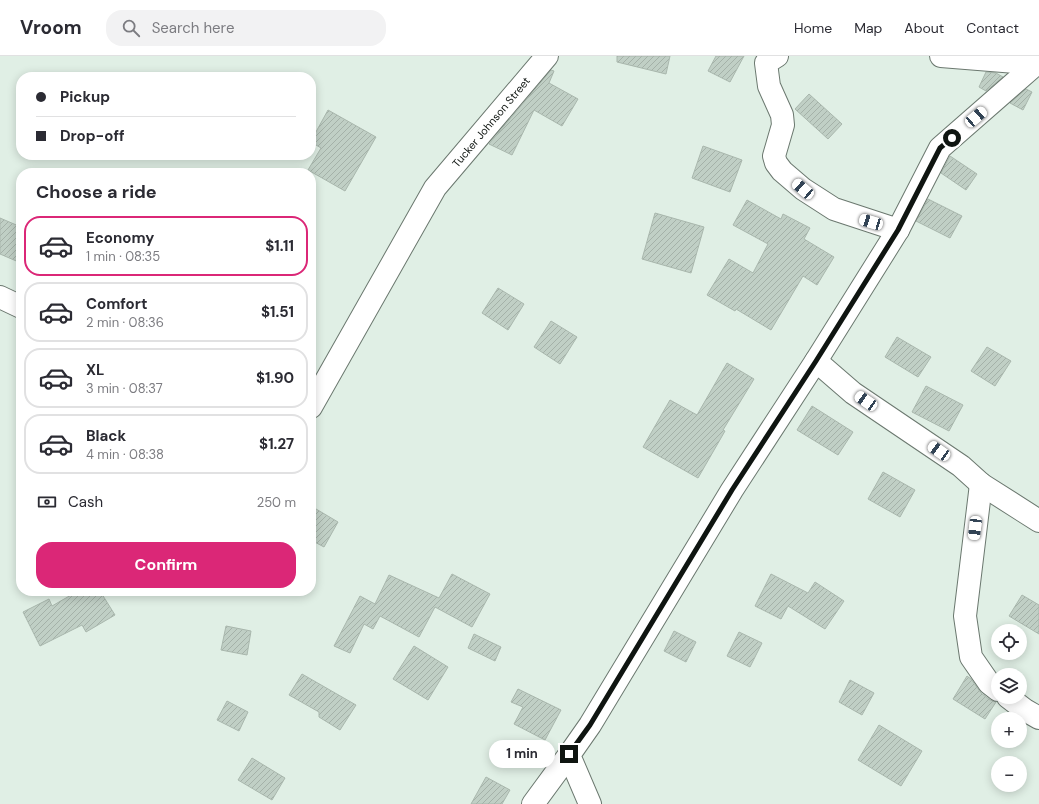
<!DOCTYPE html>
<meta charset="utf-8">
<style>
:root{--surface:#fff;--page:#f2f2f3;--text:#2b2b33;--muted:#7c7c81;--line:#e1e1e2;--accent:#db2777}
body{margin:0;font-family:"DM Sans",sans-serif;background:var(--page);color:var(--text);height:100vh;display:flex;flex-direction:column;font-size:15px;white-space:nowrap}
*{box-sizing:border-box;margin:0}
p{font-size:13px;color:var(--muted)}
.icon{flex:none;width:22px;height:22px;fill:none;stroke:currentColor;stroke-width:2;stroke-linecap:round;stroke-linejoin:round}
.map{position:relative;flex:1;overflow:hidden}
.panel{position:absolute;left:16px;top:112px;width:300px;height:428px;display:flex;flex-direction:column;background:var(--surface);border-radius:16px;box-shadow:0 2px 10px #0003}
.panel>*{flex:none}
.banner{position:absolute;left:16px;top:16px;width:300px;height:88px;border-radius:16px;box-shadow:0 2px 10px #0003;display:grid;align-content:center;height:88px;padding:0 20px;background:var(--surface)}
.controls{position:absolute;left:991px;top:568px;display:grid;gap:8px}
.controls a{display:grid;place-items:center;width:36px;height:36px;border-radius:50%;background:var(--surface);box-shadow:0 2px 10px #0003;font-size:20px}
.end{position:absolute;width:18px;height:18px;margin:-9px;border:5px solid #0f1511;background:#fff;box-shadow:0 0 0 2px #fff}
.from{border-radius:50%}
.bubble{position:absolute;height:28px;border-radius:14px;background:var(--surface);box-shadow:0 2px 10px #0003;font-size:13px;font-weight:700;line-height:28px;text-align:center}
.car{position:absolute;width:12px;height:24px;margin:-12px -6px;border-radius:5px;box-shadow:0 0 3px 1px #0007;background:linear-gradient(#fff 24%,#345 0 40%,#fff 0 76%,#345 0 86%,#fff 0)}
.banner b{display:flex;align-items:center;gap:14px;height:38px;font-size:15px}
.banner b+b{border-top:1px solid var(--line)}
.banner i{width:10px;height:10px;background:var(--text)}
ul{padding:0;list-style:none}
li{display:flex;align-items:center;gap:12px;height:60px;margin:0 8px 6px;padding:0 12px;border:2px solid var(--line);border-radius:16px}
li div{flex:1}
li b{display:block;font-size:15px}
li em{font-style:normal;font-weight:700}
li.on{border-color:var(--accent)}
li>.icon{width:36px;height:36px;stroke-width:1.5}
h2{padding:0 20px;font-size:18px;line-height:48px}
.pay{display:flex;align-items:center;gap:10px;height:44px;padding:0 20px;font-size:15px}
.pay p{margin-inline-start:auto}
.primary-button{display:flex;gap:8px;margin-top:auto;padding:8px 20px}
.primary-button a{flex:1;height:46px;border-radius:16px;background:var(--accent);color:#fff;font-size:16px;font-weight:700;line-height:46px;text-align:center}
header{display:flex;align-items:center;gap:24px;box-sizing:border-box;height:56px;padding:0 20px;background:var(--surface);border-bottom:1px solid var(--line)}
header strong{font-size:19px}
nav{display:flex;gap:22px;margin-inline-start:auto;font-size:14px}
.search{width:280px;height:36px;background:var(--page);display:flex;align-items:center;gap:10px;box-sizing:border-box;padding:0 14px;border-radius:16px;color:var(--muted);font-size:15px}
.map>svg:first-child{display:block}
.building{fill:url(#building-hatch);stroke:#a9b7ad}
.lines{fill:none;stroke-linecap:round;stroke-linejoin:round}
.minor-casing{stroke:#6b786f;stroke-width:24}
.minor{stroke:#fff;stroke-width:22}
.route{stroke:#0f1511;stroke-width:5}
.labels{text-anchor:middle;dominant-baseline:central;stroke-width:4;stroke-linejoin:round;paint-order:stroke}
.street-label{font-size:11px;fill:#0f1511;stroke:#fff}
</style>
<header>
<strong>Vroom</strong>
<div class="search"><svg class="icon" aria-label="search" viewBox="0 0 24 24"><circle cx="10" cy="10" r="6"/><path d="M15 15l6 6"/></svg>Search here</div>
<nav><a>Home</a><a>Map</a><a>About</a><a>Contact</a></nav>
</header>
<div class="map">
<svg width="1039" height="748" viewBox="0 0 1039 748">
<defs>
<pattern id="building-hatch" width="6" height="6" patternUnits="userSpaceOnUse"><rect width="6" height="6" fill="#c0cfc5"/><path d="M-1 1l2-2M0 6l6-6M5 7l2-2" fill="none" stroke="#a4b1a8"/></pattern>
</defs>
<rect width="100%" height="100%" fill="#e0efe5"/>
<g class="building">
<polygon points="617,0 670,0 666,18 617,6"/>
<polygon points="716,0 744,0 730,26 708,15"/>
<polygon points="551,14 554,15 549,27 578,43 562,70 534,54 512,99 489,88"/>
<polygon points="986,16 996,17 1003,21 986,35 979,31"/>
<polygon points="1026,33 1032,36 1023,54 1010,47"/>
<polygon points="809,38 842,68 828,83 795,53"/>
<polygon points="328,54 376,81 345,135 308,114 321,92 311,86 311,85"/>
<polygon points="703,90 742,104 730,136 692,122"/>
<polygon points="950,100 977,118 966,134 941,117"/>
<polygon points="928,143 962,160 950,182 916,165"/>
<polygon points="747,144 781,163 783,158 810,172 804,183 834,201 817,229 803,220 771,274 736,253 735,255 707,239 729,203 753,217 768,188 733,169"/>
<polygon points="655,157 704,171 691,217 642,203"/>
<polygon points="0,162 21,171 21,207 0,198"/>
<polygon points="498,232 524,248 508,274 482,257"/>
<polygon points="551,265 577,281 560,308 534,291"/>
<polygon points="897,281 931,301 918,321 885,301"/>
<polygon points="987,291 1011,305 995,330 971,315"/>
<polygon points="727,307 754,323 723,374 725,375 698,422 643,391 670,344 697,359"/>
<polygon points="926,330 963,349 949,375 912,356"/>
<polygon points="812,350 853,376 838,399 797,374"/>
<polygon points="883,416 915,434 900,461 868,443"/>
<polygon points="311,450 338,466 324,491 311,484"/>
<polygon points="452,518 490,538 472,571 435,551 419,581 380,560 373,573 364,568 350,597 334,590 360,540 375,548 389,519 439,542"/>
<polygon points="771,518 808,537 815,526 844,545 825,573 788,550 781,563 755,550"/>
<polygon points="78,535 100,535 115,559 86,576 82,569 40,590 23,556 49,543 52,550"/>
<polygon points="1022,539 1039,549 1039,578 1009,560"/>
<polygon points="226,570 251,575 247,599 221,594"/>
<polygon points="674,575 696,586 686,606 664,595"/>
<polygon points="739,576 762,587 750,611 727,600"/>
<polygon points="474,578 501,591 495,605 468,592"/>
<polygon points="414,590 448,611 428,644 393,623"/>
<polygon points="302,618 356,649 340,674 319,661 319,656 289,639"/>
<polygon points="967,620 971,623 981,637 990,644 996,646 985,663 953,643"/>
<polygon points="850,624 874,637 862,659 839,646"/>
<polygon points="518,633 561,654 545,684 514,668 523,651 511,646"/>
<polygon points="227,645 248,656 239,675 217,664"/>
<polygon points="879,669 922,695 901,730 858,704"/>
<polygon points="252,702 285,722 272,744 238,724"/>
<polygon points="486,721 510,734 502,748 471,748"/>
</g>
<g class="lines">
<defs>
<g id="minor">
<polyline points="777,0 766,7 769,30 782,59 783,69 774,100 776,107 782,115 803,133 834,153 898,174"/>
<polyline points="941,0 1039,8"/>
<polyline points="0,241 21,251"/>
<polyline points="816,305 853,337 961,410 981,428 1039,465"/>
<polyline points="311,351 435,132 547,0"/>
<polyline points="981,428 965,560 971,601 989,627 998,634"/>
<polyline points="1008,641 1025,654 1039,662"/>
<polyline points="533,748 569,699"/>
<polyline points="590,748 569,699 590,669 732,434 816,305 898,174 940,92 1036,8"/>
</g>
</defs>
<use href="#minor" class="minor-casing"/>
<use href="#minor" class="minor"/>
</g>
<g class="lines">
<polyline class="route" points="569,698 590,669 732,434 816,305 898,174 940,92 952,82"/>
</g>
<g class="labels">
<g class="street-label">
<text transform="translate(491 66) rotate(-50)">Tucker Johnson Street</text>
</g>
</g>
</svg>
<div class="controls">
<a><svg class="icon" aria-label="locate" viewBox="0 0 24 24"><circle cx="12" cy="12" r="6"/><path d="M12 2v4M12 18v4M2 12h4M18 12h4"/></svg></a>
<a><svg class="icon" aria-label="layers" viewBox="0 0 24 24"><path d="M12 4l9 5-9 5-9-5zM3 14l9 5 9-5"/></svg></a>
<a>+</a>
<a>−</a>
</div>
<i class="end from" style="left:952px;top:82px"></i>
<i class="end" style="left:569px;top:698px"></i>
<div class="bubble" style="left:489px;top:684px;width:66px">1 min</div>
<i class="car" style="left:976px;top:61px;rotate:49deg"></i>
<i class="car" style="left:803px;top:133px;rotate:311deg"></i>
<i class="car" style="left:871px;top:166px;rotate:287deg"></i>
<i class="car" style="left:866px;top:345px;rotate:304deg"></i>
<i class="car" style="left:939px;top:395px;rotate:305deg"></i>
<i class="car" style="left:975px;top:472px;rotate:187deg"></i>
<div class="banner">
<b><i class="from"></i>Pickup</b>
<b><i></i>Drop-off</b>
</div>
<section class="panel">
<h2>Choose a ride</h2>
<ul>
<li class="on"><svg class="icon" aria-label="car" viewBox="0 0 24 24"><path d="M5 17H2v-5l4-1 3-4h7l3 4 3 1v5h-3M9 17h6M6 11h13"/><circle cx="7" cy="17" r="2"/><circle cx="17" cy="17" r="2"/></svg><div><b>Economy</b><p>1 min · 08:35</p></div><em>$1.11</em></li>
<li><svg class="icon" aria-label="car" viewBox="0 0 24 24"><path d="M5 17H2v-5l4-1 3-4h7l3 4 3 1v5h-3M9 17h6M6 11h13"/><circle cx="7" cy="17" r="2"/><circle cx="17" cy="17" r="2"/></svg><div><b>Comfort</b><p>2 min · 08:36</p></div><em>$1.51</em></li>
<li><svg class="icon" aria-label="car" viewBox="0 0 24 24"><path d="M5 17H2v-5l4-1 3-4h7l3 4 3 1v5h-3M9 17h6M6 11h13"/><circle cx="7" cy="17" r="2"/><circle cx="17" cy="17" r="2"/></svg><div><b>XL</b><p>3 min · 08:37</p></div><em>$1.90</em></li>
<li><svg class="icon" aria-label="car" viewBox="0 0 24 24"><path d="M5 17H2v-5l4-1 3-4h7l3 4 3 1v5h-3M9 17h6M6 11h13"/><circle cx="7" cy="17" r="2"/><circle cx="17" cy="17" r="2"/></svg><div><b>Black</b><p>4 min · 08:38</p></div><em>$1.27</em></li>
</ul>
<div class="pay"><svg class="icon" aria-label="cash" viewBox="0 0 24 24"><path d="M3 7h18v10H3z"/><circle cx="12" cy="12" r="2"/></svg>Cash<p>250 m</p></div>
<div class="primary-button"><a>Confirm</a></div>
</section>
</div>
